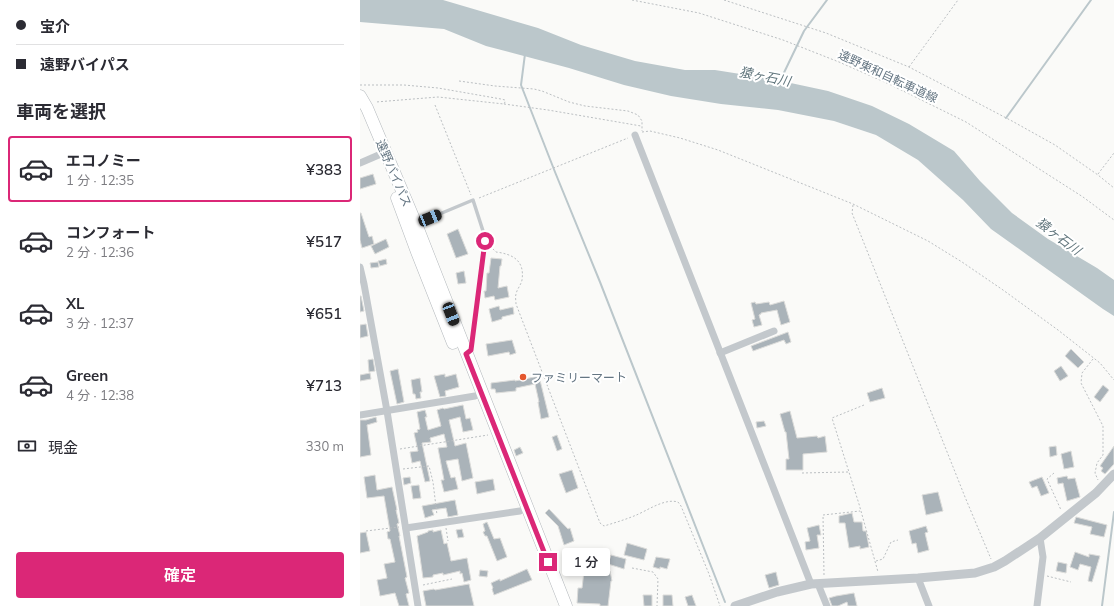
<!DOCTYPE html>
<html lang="ja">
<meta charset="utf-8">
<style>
:root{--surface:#fff;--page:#f7f7f7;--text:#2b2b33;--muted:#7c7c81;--line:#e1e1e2;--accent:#db2777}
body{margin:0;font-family:Mulish,"Noto Sans JP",sans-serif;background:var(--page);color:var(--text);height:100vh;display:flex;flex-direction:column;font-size:15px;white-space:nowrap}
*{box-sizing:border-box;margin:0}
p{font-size:13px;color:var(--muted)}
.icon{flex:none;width:22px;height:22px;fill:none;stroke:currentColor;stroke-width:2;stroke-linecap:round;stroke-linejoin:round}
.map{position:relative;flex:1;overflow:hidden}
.details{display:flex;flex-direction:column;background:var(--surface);width:360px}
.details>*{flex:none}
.guide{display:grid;align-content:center;height:88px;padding:0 16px;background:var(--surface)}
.end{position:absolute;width:18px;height:18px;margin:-9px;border:5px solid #db2777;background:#fff;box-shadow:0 0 0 2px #fff}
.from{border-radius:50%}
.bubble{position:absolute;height:28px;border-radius:4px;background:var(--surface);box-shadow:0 2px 6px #0003;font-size:13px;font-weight:600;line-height:28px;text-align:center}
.car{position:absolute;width:12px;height:24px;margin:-12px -6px;border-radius:5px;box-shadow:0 0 3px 1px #0007;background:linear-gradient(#222 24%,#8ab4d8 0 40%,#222 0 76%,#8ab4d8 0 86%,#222 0)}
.guide b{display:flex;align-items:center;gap:14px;height:38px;font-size:15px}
.guide b+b{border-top:1px solid var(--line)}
.guide i{width:10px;height:10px;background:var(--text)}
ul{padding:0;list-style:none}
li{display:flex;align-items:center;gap:12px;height:66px;margin:0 8px 6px;padding:0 8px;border:2px solid transparent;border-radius:4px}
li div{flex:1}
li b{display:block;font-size:15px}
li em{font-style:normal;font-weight:600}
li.selected{border-color:var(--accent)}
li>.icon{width:36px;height:36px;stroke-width:1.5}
h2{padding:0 16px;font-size:18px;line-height:48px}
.pay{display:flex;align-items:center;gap:10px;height:44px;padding:0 16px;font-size:15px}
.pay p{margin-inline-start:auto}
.button{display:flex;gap:8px;margin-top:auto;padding:8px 16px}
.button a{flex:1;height:46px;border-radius:4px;background:var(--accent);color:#fff;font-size:16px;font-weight:600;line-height:46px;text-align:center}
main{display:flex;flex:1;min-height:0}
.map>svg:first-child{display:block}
.water{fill:#bbc7cb}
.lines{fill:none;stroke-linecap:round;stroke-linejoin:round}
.stream{stroke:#bbc7cb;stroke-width:2}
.building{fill:#aab3b9;stroke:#dcdcda}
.trunk-casing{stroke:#b4b9bd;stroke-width:13}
.path{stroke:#bbbfc2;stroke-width:1;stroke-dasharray:2 2;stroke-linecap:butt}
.service{stroke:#c3c8cc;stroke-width:3.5}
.minor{stroke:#c3c8cc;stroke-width:7}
.tertiary{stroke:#c3c8cc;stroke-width:9}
.trunk{stroke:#fff;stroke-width:12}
.route{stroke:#db2777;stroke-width:5}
.poi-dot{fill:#e4572e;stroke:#fff;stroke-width:1.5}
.labels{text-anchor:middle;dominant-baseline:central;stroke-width:4;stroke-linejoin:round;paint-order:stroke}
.street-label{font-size:12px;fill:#657683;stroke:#fff}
.poi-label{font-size:12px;fill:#657683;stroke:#fff;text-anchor:start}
.water-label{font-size:13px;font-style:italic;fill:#60757c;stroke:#fff}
</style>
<main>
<section class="details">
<div class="guide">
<b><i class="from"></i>宝介</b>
<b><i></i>遠野バイパス</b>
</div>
<h2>車両を選択</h2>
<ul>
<li class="selected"><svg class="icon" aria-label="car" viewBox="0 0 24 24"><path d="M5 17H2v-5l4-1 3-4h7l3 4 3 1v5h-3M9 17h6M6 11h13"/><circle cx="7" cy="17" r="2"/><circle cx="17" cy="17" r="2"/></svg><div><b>エコノミー</b><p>1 分 · 12:35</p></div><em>¥383</em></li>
<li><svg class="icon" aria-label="car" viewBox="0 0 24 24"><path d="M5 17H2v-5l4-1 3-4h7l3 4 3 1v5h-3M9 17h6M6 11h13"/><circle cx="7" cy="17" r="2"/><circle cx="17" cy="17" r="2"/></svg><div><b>コンフォート</b><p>2 分 · 12:36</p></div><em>¥517</em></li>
<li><svg class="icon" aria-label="car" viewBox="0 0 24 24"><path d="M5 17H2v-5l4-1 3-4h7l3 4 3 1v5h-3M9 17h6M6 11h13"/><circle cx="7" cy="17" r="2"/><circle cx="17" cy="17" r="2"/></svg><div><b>XL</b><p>3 分 · 12:37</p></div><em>¥651</em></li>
<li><svg class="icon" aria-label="car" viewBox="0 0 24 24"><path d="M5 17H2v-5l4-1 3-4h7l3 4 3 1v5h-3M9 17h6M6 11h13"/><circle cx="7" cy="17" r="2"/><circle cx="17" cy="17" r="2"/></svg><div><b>Green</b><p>4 分 · 12:38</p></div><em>¥713</em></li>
</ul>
<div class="pay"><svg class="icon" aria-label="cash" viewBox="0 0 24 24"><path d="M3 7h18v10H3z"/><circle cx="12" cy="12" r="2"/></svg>現金<p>330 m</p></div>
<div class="button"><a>確定</a></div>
</section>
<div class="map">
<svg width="754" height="606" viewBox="0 0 754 606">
<rect width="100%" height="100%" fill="#fafaf8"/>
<polygon class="water" points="0,0 83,0 178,28 221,45 275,61 325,70 355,70 412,79 468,91 512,106 549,124 594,151 620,181 652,213 688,239 737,268 754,280 754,316 743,309 631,229 603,200 558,160 516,135 474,121 418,110 361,104 311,96 264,85 209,68 126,46 84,29 0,22"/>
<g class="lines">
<g class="stream">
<polyline points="165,54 161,85 195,172 240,282 365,602"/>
<polyline points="420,81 444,31 467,0"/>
<polyline points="646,118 731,0"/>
<polyline points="742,606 754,512"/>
</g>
</g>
<g class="building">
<polygon points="13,174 16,184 0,189 0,178"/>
<polygon points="0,213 1,213 9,237 12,236 14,244 2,248 0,240"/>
<polygon points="98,229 108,254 96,258 87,234"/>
<polygon points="26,239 29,247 15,254 11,246"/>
<polygon points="131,258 142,259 141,266 140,266 138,288 147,286 149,297 135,300 134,296 125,298 124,291 126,291 127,273 129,273"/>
<polygon points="26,259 27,264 20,266 18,261"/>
<polygon points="18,262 19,267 11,268 10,263"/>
<polygon points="104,271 106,283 98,284 96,273"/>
<polygon points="0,296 1,296 4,311 0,312"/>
<polygon points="424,301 430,322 421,325 417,310 401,313 401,314 399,315 402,325 394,327 392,320 395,319 391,303 395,302 396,304 409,302 410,305"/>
<polygon points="139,306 140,310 153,307 154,314 142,317 142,319 132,322 129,309"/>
<polygon points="6,324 8,336 0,338 0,325"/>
<polygon points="428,332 431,342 426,344 424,340 393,351 391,346"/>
<polygon points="152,340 156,353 150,355 149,352 128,356 126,344"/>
<polygon points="711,349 724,362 718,368 705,356"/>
<polygon points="13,359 15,371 9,372 8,360"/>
<polygon points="701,366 708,376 700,381 694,371"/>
<polygon points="38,369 44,402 37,404 30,371"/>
<polygon points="10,373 11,379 0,381 0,375"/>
<polygon points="85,374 85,377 96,374 99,387 85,391 86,396 80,397 74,376"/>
<polygon points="179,376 189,417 181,419 178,402 179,402 175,384 156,388 156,391 136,393 135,389 131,389 131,383 155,380 155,381"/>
<polygon points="60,378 62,392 60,392 61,398 56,399 55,394 53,394 51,380"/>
<polygon points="743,385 749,390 740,402 734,397"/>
<polygon points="522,388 525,398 510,402 507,393"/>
<polygon points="103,405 106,419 110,418 113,430 103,432 100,417 89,420 95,446 106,443 113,478 102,481 98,459 86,461 91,478 95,477 98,489 84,492 81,480 84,480 78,448 87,447 84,434 70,438 71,442 62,443 70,481 65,482 60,461 52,463 50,452 58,451 54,433 58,432 57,430 60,429 57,412 65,410 67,417 65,417 68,430 81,426 77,410 83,408 84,409"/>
<polygon points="430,411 437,438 457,436 458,438 465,436 467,452 443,454 443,470 426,470 426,459 429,459 426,432 425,432 420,414"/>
<polygon points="16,417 17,422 7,425 11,455 0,457 0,420 6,420"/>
<polygon points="404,421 406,426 397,428 396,422"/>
<polygon points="197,435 202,449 197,451 192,437"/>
<polygon points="696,446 697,455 690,457 689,447"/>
<polygon points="754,446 754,464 745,474 741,471 743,468 740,466"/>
<polygon points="160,447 163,453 156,456 154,450"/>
<polygon points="711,451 714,467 704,469 701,454"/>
<polygon points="212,470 218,488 206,493 199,474"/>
<polygon points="15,475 17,490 32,487 37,510 36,510 39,523 37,524 40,536 39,536 47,577 45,578 49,593 46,594 49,606 39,606 35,593 20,596 17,580 27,578 24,564 35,562 30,539 28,539 27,532 30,531 24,496 7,498 4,477"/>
<polygon points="707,476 708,479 715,478 720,497 707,501 703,483 698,484 697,478"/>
<polygon points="50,477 51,483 44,485 43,478"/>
<polygon points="682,477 689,493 681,496 677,486 672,488 669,482"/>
<polygon points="133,479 135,490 117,494 115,482"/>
<polygon points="59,485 61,498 53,499 51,486"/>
<polygon points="578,492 583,511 566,515 562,495"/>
<polygon points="95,500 98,515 88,517 86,508 72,510 74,515 65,518 62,506"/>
<polygon points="189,509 208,529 210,528 214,541 204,545 198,526 185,513"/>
<polygon points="492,513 494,522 502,522 503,531 506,531 509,547 500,549 500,546 489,548 485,523 479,523 479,516"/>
<polygon points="716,517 747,525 744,537 730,534 732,527 714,523"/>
<polygon points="127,522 134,539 140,538 147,557 137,561 127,536 125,536 123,532 125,531 123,524"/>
<polygon points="459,525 461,535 457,535 459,548 446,550 445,542 450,541 447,528"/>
<polygon points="566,526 568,532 565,533 569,550 558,553 556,543 552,544 549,531"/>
<polygon points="102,529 104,537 98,538 96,530"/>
<polygon points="73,530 73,532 81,530 84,544 87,543 91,561 107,558 111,580 104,582 102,573 100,574 100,571 83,575 83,573 73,575 73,577 63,578 57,536 68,532 68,531"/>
<polygon points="6,532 10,551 0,553 0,533"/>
<polygon points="267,543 287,549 284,560 264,555"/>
<polygon points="715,552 729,557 729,554 740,556 732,582 728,581 731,567 720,564 718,570 710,567"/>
<polygon points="226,555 236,556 233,575 250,571 252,581 251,581 248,606 240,606 240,604 217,603 218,588 222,588"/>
<polygon points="251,555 266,559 264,569 248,564"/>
<polygon points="296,557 310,559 307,569 300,567 300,569 293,567"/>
<polygon points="698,562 707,564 706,573 696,571"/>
<polygon points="167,569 172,580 134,595 132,589 133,588 131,583 140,579 140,581"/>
<polygon points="120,570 128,571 127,577 119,576"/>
<polygon points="416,572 419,585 409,588 405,575"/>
<polygon points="109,584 114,606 66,606 63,591 74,589 75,590"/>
<polygon points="494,593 497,606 488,606 487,602 478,606 472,606 469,598 476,596"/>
<polygon points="283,595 292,595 292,606 284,606"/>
<polygon points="303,595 312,595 313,606 303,606"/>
<polygon points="332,595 336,606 328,606 325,597"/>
</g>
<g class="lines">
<defs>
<g id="trunk">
<polyline points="0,96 7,108 56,224 206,606"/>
<polyline points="37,198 57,252 93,343"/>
</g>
</defs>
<use href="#trunk" class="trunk-casing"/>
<g class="path">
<polyline points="272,0 339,13 423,40 479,62 529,84 606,122 723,197 754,220"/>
<polyline points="364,0 466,33 549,67 652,121 695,145 738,175 754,188"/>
<polyline points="549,67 598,0"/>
<polyline points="99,81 135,86 174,89 182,91 209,102 225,106 268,111 278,115 282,121 282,131"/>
<polyline points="0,85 44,85 78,88 141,99 145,100 145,102 144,104 78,97 16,102"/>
<polyline points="144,104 188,110 281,126"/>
<polyline points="75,105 111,195"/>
<polyline points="282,132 290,131 320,138 358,150 493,204 568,241 602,262 643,290 698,330 740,363 754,380"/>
<polyline points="738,174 754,153"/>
<polyline points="119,198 268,138"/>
<polyline points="493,205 492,213 605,497 631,559"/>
<path d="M130 246 136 252C152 254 165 260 162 280 161 285 157 289 156 294 155 297 156 301 156 304L240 523 244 526C254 523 264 520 274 516 287 511 304 498 318 502L321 506 349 574 360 606"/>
<polyline points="733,359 722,373 721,383 743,426 743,455 737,463 735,473 738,480"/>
<polyline points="504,405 472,418 499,504 518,572"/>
<polyline points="40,449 128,435"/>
<polyline points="43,469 69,466 73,482 77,515"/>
<polyline points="442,473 488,472"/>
<polyline points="694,473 687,479 701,510"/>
<polyline points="86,528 88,541"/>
<polyline points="6,531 39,527"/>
<polyline points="516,561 523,559 531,542 538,540"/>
<polyline points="272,568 293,572 298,579 297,606"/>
<polyline points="464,575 463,515 500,511"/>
<polyline points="687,576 711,582"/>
<polyline points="63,585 92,579"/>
</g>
<polyline class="service" points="58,223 113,200 124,234 125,241 111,350 109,352"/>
<g class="minor">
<polyline points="275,135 451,584"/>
<polyline points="0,163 21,154"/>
<polyline points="0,267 4,284 27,411 58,606"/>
<polyline points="360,353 414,331"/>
<polyline points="0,415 115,396"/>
<polyline points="46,528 160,511"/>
<polyline points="558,578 569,606"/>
<polyline points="458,584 467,606"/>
<polyline points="677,606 683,557 680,538"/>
</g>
<polyline class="tertiary" points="375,606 417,592 451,584 558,578 615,573 634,567 645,561 680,538 736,493 754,474"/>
<use href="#trunk" class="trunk"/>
</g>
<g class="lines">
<polyline class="route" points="125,241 111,350 106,354 188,562"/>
</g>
<circle class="poi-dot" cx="163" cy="377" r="4"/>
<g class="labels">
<g class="street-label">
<text transform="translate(528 76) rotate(25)">遠野東和自転車道線</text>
<text transform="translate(34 173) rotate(67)">遠野バイパス</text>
</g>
<g class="poi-label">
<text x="171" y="377">ファミリーマート</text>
</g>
<g class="water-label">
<text transform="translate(405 76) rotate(11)">猿ヶ石川</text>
<text transform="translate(699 236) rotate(37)">猿ヶ石川</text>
</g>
</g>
</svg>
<i class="end from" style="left:125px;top:241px"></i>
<i class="end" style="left:188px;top:562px"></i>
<div class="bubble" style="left:202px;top:548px;width:48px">1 分</div>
<i class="car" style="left:70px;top:218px;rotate:68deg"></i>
<i class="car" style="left:91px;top:314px;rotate:159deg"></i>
</div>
</main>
